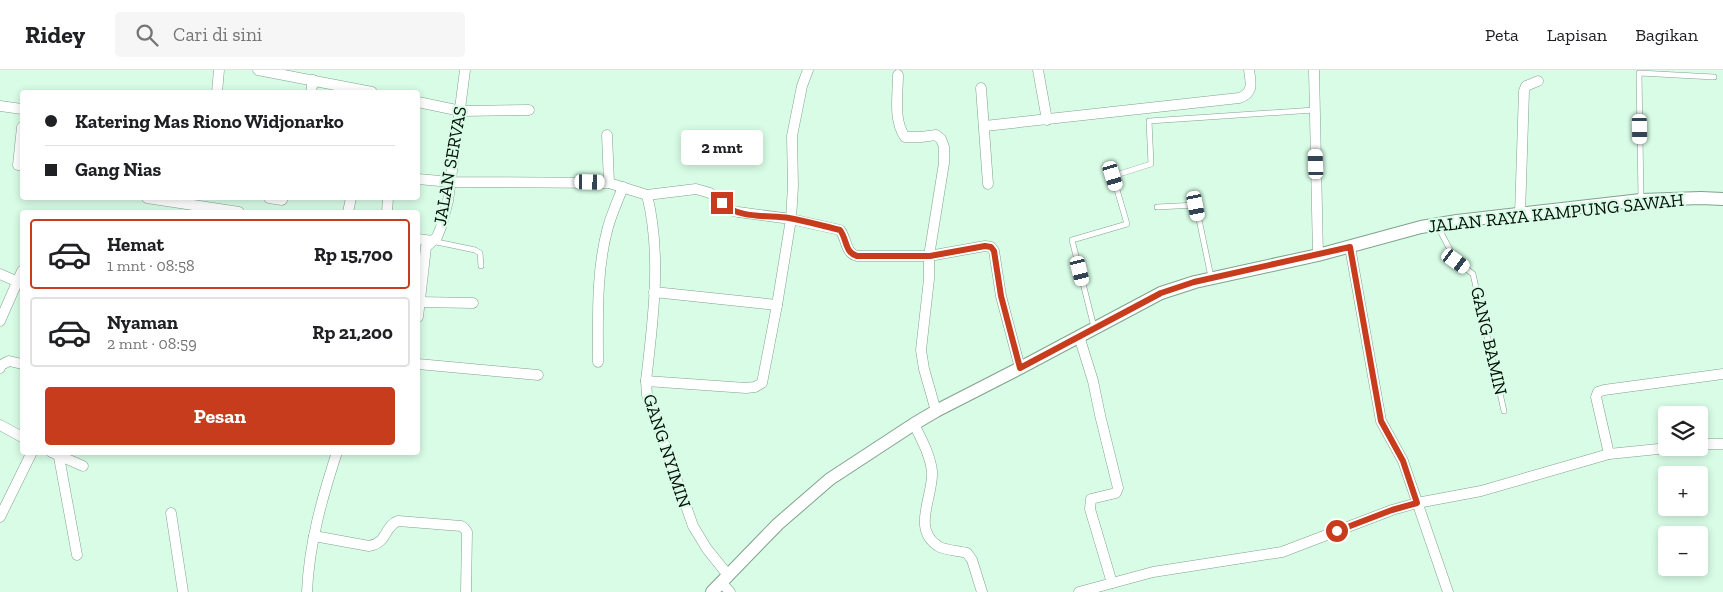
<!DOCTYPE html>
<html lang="id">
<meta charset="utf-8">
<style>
:root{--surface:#fff;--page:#f6f6f6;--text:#202124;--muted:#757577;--line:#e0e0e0;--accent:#c63c1c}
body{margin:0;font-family:"Zilla Slab",serif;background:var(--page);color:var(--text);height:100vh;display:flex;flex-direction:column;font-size:19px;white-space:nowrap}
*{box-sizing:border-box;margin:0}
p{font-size:16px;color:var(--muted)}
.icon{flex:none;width:28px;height:28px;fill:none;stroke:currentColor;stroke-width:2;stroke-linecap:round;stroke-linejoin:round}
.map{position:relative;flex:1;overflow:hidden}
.sheet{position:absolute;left:20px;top:140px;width:400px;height:245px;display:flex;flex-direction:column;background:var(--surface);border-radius:5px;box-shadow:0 2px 8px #0003}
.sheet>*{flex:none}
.hud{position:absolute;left:20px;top:20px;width:400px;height:110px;border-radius:5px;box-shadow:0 2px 8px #0003;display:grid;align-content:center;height:110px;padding:0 25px;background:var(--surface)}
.controls{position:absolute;left:1658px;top:336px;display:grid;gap:10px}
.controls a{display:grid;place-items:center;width:50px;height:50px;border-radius:5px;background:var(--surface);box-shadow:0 2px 8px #0003;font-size:25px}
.end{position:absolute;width:22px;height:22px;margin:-11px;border:6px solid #c63c1c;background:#fff;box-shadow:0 0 0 2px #fff}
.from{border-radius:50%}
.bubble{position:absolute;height:35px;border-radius:5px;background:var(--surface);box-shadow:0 2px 8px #0003;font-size:16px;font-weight:700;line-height:35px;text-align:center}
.car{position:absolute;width:15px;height:30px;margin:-15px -8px;border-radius:6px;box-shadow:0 0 4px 1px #0007;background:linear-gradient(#fff 24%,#345 0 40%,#fff 0 76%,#345 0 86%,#fff 0)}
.hud b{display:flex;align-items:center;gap:18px;height:48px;font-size:19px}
.hud b+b{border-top:1px solid var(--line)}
.hud i{width:12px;height:12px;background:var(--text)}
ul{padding:9px 0 0;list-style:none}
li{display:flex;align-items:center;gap:15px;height:70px;margin:0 10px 8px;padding:0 15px;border:2px solid var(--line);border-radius:5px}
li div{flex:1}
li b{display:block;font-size:19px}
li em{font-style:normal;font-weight:700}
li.active{border-color:var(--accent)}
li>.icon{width:45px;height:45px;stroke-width:1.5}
.action{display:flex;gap:10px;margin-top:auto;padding:10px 25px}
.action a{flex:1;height:58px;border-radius:5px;background:var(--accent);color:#fff;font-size:20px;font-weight:700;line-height:58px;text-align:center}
header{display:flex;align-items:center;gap:30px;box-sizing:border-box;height:70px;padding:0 25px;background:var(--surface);border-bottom:1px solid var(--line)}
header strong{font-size:24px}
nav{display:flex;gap:28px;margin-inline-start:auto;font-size:18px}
.search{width:350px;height:45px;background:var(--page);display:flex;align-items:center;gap:12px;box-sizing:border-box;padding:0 18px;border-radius:5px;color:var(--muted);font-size:19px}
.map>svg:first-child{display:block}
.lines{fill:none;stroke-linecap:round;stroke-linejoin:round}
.service-casing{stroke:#81a28e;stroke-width:6}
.minor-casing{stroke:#81a28e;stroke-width:11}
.tertiary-casing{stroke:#81a28e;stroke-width:14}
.service{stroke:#fff;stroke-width:5}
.minor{stroke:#fff;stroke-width:10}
.tertiary{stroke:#fff;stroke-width:12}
.route{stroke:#c63c1c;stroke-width:6}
.labels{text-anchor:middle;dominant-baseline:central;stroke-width:4.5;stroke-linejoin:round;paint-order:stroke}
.street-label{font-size:18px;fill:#040f08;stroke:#d8fce6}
</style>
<header>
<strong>Ridey</strong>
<div class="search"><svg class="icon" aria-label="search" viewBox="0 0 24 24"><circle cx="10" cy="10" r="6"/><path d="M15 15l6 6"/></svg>Cari di sini</div>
<nav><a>Peta</a><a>Lapisan</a><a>Bagikan</a></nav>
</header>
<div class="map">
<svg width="1723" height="522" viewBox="0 0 1723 522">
<rect width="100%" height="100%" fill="#d8fce6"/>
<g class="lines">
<defs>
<g id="service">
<polyline points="1641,129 1639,3 1714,7"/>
<polyline points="1157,137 1196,135 1211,207"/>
<polyline points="1437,155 1456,191 1473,204 1504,341"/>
<polyline points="432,171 475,180 480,183 481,196"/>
<polyline points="1094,257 1072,170 1127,154 1113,106 1151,94 1149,51 1314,40"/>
</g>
<g id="minor">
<polyline points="258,0 372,22"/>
<polyline points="1038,0 1047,50"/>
<polyline points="1314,0 1318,185"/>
<path d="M898 5C898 25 893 50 905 67H921L936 65 941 69 944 77V93L929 186 985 176 991 177 994 181 1001 226 1020 298"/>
<polyline points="981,18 988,114"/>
<polyline points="217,22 219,0"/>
<polyline points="311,22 313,10"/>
<polyline points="418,32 461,41 529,40"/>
<polyline points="0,36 22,39"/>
<path d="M985 56 1239 28C1254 23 1251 13 1249 0"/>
<polyline points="22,57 18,95 22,96"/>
<polyline points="607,65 609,113"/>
<path d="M418 109 451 112 609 113 647 125 696 119 710 123 729 140 738 142 791 149 840 160C847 169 845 183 857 186H929V209L921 280 924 299 936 341"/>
<path d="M647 125C662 185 653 250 646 311L647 325 693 456 707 479 728 505"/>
<polyline points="147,128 239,142"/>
<polyline points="269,128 282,130 283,128"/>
<polyline points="348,142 351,128"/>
<polyline points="387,142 388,128"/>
<polyline points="1520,144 1524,21 1526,16 1538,11"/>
<polyline points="418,169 432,171"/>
<polyline points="1350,177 1381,351 1403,391 1448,522"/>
<polyline points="0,204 18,212"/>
<polyline points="654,222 777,235"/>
<polyline points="419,232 473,233"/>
<polyline points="418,247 426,177 437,167 441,157 448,131 465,0"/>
<polyline points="0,251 22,201"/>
<polyline points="1079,266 1093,311 1100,345 1118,418 1116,423 1091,429 1090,439 1112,513"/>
<path d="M598 292C598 248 596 200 608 157 612 143 618 130 623 117"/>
<polyline points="418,294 538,305"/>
<polyline points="0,298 1,295 9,291 22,294"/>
<polyline points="646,311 746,318 755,317 762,313 777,235 791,149 793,116 792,66 802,16 808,0"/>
<path d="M914 354C921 369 930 384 932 401 934 425 911 459 938 476 943 480 960 481 967 483L972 490 982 522"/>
<polyline points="0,355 22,367"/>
<polyline points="1699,374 1723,374"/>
<polyline points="51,382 83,396"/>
<polyline points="1609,384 1596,327 1598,322 1604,320 1723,304"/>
<polyline points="59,387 77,485"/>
<polyline points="171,443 183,522"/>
<polyline points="0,447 32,382"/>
<path d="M314 466 369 476C388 473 384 456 398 451L461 456 464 458 467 462 466 522"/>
<polyline points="721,512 730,522"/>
<path d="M307 522C309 474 322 428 337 382"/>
<polyline points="1079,522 1153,502 1282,482 1392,440 1417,433 1481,421 1609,384 1668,378"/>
</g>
<polyline id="tertiary" points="712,522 778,454 830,409 914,354 936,341 1020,298 1161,223 1195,212 1318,185 1421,157 1457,151 1641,130 1701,128 1723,129"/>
</defs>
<use href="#service" class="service-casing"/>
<use href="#minor" class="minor-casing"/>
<use href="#tertiary" class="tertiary-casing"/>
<use href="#service" class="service"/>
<use href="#minor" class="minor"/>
<use href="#tertiary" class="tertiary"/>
</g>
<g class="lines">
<path class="route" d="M722 133C738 149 768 145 789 148 806 151 823 156 840 160 847 169 845 183 857 186H930L985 176 991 177 994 181 1001 226 1020 298 1161 223 1194 212 1350 177 1381 351 1403 391 1417 433 1392 440 1337 461"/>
</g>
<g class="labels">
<g class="street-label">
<text transform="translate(450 96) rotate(-80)">JALAN SERVAS</text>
<text transform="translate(1556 143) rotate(-6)">JALAN RAYA KAMPUNG SAWAH</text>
<text transform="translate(1489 271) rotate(77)">GANG BAMIN</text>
<text transform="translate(667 381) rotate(72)">GANG NYIMIN</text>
</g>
</g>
</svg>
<div class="controls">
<a><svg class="icon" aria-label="layers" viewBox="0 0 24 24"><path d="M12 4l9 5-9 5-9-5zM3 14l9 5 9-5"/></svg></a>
<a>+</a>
<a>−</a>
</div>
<i class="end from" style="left:1337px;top:461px"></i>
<i class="end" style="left:722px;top:133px"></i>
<div class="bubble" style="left:681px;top:60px;width:82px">2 mnt</div>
<i class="car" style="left:1640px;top:59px;rotate:179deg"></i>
<i class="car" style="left:1316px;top:94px;rotate:358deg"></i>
<i class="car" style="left:1113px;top:106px;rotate:163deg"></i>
<i class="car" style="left:590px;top:112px;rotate:91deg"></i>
<i class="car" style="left:1196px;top:136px;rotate:169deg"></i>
<i class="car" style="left:1456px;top:191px;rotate:126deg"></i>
<i class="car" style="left:1080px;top:201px;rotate:166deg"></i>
<div class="hud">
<b><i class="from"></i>Katering Mas Riono Widjonarko</b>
<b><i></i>Gang Nias</b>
</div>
<section class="sheet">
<ul>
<li class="active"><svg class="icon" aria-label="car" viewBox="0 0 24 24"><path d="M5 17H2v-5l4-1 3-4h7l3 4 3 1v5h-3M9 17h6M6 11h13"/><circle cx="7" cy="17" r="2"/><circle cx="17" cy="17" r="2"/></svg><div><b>Hemat</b><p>1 mnt · 08:58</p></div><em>Rp 15,700</em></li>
<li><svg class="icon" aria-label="car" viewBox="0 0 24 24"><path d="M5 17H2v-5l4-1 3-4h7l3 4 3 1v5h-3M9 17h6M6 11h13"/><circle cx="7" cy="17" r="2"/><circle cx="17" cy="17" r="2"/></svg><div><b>Nyaman</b><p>2 mnt · 08:59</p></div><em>Rp 21,200</em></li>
</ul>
<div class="action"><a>Pesan</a></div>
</section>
</div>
